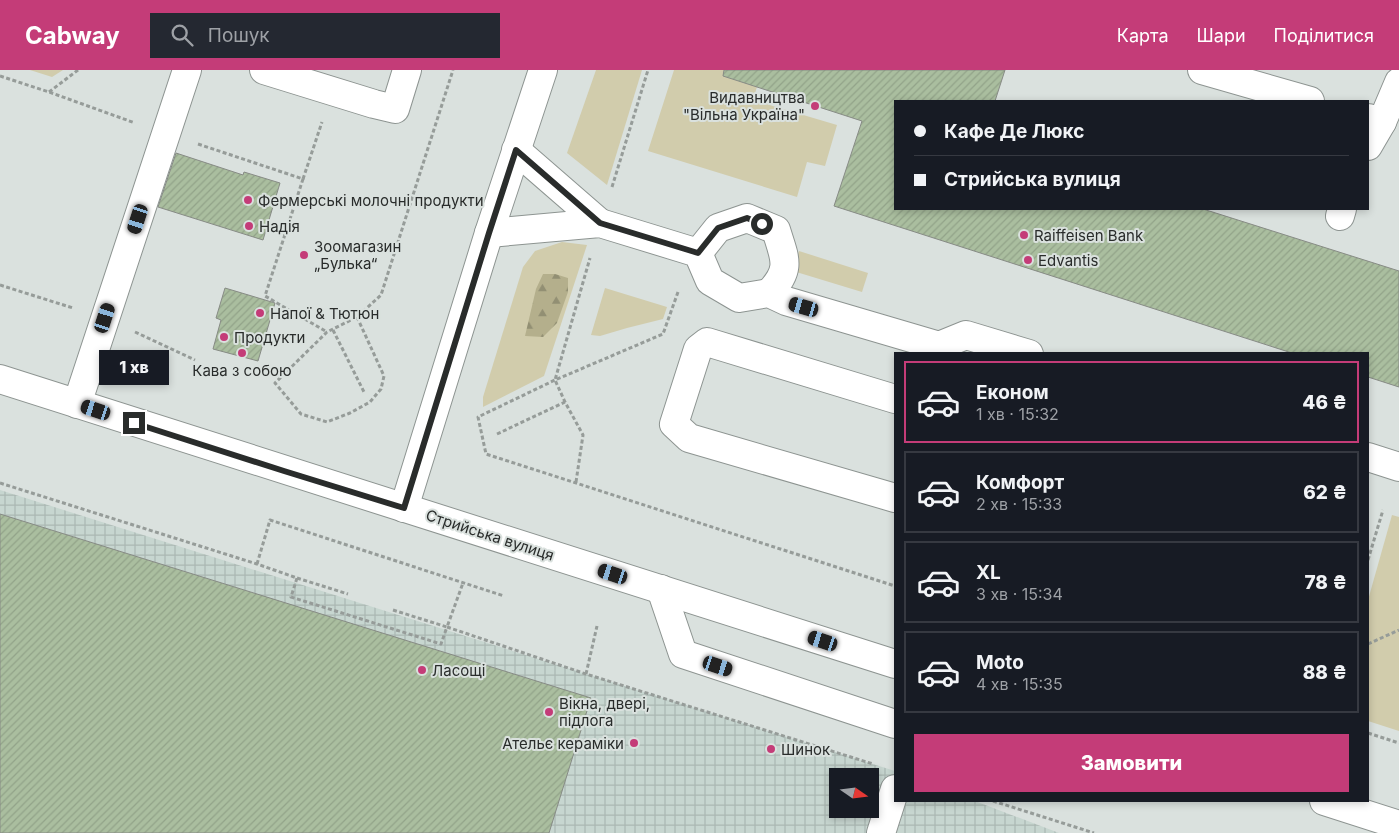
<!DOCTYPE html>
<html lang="uk">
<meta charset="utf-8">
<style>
:root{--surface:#171b24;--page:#242831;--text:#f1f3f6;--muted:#9ea1a6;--line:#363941;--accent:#c43c78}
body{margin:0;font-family:Inter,sans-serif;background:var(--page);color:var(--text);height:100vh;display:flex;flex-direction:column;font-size:19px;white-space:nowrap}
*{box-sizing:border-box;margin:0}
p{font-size:16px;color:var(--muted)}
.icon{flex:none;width:28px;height:28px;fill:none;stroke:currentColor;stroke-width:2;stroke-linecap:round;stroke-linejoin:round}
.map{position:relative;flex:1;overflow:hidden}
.sheet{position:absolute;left:894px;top:282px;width:475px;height:450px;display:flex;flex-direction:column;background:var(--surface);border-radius:0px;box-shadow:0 2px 8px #0003}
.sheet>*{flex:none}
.guide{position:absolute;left:894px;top:30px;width:475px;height:110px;border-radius:0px;box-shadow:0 2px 8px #0003;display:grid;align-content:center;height:110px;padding:0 20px;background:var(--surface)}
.needle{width:32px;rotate:104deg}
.tools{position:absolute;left:829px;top:698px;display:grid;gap:10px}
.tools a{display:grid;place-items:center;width:50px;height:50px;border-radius:0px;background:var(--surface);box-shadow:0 2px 8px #0003;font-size:25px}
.end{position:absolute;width:22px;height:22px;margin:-11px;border:6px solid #292c2b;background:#fff;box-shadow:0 0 0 2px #fff}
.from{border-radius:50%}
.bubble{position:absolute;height:35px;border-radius:0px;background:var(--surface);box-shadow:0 2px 8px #0003;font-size:16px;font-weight:800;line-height:35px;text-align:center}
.car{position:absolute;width:15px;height:30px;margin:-15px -8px;border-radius:6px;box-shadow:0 0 4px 1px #0007;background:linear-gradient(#222 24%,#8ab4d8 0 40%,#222 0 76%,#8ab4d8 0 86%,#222 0)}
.guide b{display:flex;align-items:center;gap:18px;height:48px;font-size:19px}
.guide b+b{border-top:1px solid var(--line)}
.guide i{width:12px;height:12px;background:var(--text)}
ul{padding:9px 0 0;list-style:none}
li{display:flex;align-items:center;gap:15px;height:82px;margin:0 10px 8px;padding:0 10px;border:2px solid var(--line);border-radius:0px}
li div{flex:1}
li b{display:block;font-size:19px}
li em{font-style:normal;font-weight:800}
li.on{border-color:var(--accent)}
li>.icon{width:45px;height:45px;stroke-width:1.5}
.button{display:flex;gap:10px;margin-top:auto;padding:10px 20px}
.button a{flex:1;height:58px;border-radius:0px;background:var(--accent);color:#fff;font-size:20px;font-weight:800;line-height:58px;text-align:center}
header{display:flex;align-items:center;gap:30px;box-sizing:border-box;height:70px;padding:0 25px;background:var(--accent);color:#fff}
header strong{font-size:24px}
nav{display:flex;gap:28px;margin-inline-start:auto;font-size:18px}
.search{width:350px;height:45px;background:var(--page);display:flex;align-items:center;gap:12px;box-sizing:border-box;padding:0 18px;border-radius:0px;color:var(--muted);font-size:19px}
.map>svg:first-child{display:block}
.industrial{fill:url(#industrial-grid);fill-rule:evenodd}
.green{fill:#d1ccac}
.forest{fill:url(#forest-firs)}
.building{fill:url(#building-hatch);stroke:#878b85}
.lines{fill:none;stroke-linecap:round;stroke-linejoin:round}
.minor-casing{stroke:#8d9491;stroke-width:30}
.major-casing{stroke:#8d9491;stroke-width:30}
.path{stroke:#969c99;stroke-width:3;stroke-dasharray:4 2.5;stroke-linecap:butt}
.minor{stroke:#fff;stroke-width:28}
.major{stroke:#fff;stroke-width:28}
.route{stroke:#292c2b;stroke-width:6}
.poi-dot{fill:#c43c78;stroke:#dae1de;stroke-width:2}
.labels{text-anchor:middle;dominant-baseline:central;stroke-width:4;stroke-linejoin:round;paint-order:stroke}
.poi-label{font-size:15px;fill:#292c2b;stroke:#dae1de;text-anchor:start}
.street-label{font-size:15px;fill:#292c2b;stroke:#dae1de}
</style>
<header>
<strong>Cabway</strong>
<div class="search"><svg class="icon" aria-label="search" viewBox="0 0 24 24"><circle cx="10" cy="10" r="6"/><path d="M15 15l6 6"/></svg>Пошук</div>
<nav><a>Карта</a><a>Шари</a><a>Поділитися</a></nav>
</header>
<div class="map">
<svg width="1399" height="763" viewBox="0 0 1399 763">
<defs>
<pattern id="industrial-grid" width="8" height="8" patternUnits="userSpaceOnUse" patternTransform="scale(1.25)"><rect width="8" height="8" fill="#c7d6d0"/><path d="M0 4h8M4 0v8" fill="none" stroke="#abb8b3"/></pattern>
<pattern id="forest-firs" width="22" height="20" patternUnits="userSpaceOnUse" patternTransform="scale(1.25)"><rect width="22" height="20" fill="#b4af8c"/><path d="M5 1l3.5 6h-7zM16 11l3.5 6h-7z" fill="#928f73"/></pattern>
<pattern id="building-hatch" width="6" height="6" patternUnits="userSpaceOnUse" patternTransform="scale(1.25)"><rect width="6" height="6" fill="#aabe9f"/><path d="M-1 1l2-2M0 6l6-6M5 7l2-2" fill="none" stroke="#92a389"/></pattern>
</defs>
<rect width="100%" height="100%" fill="#dae1de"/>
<g class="industrial">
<path d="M0 420 895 701V731L889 763H0ZM838 706H870V739H838Z"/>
<polygon points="902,731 975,731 1059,763 890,763"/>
</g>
<g class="green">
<polygon points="30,0 63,0 52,7"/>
<polygon points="596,0 642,0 607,115 567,83"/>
<polygon points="674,0 762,0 753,30 837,55 825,96 807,92 797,127 648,81"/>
<polygon points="562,172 587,175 544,306 483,337 483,327 523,197 535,181"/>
<polygon points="799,181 868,203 862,222 793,201"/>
<polygon points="605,218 667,237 663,249 627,258 600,266 591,265"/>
<polygon points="1392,445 1399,447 1399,661 1368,651 1368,530"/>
</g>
<polygon class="forest" points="543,204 555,204 568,208 568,222 557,253 543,267 525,266 536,219"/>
<g class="building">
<polygon points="724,0 1005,0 995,31 895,31 895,139 1203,139 1399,201 1399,317 1368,307 1368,284 1295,284 834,136 862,51 723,6"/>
<polygon points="176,83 243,105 244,102 280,113 263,170 158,137"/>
<polygon points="225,218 275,233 258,291 213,279 221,250 216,248"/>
<polygon points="0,444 591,628 549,763 0,763"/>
</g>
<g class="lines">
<defs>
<g id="minor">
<polyline points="264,0 374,34 395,39 407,0"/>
<polyline points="1202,0 1310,31"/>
<polyline points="1368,48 1382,52 1368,76"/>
<polyline points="1382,52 1399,12"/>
<polyline points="516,80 600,153"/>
<polyline points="1340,146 1342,139"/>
<polyline points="489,163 600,153 698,183 710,211 739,228 769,223 786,231 939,276 966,265 1029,284"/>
<path d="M698 183 718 158 747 148 776 160C785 189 792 199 769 223"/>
<polyline points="895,329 707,272 698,279 674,354 689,368 895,428"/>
<polyline points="77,334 187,0"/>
<polyline points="1368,387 1399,397"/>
<polyline points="661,519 683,584 895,654"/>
<polyline points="881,763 895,719"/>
</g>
<g id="major">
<path d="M0 309C298 406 597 499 895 594"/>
<polyline points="404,438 489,163 543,0"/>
<polyline points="1324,731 1399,755"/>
</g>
</defs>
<use href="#minor" class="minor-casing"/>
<use href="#major" class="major-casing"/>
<g class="path">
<polyline points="0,6 49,22 135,53"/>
<polyline points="49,22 78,0"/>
<polyline points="198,74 303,109 265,226 327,262"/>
<polyline points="303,109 322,52"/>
<polyline points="612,117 648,0"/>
<polyline points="0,215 73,238"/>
<polyline points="678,222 663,264 555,310 478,347 486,384 895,516"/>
<polyline points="357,247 384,306 381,319 370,332 350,343 327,352 301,344 275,313 327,262 357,247 381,225 453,0"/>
<polyline points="333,260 364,322"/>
<polyline points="135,262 195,290"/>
<polyline points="497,364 565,332"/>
<polyline points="576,412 583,365 565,332 555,310 590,188"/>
<polyline points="0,413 257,494 297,508 291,527 441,574 447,557 586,604 873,694"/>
<polyline points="1368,490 1383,440"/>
<polyline points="257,494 270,450 504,526"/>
<polyline points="297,508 348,524"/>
<polyline points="393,540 447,557 463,513"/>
<polyline points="1368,574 1399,560"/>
<polyline points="586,604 597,556"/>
<polyline points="1368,663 1399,673"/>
<polyline points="993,731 1094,763"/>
</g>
<use href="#minor" class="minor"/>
<use href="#major" class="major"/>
</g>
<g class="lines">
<polyline class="route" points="134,353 284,401 404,438 489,163 516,80 600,153 698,183 718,158 747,148 762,154"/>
</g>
<g class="poi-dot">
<circle cx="815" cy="36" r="5"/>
<circle cx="248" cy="130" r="5"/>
<circle cx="249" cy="156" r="5"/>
<circle cx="1024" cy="165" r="5"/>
<circle cx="304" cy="185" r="5"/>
<circle cx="1028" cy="190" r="5"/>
<circle cx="260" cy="243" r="5"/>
<circle cx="224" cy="267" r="5"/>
<circle cx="242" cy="283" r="5"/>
<circle cx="422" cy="600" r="5"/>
<circle cx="549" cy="642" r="5"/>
<circle cx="634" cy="673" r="5"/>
<circle cx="771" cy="679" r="5"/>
</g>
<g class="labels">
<g class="poi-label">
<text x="805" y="27" text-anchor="end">Видавництва<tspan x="805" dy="17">"Вільна Україна"</tspan></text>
<text x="258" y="130">Фермерські молочні продукти</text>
<text x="259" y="156">Надія</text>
<text x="1034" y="165">Raiffeisen Bank</text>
<text x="314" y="176">Зоомагазин<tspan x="314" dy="17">„Булька“</tspan></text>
<text x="1038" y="190">Edvantis</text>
<text x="270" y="243">Напої &amp; Тютюн</text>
<text x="234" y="267">Продукти</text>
<text x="242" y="300" text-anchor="middle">Кава з собою</text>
<text x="432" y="600">Ласощі</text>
<text x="559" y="633">Вікна, двері,<tspan x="559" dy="17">підлога</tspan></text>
<text x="624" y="673" text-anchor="end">Ательє кераміки</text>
<text x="781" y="679">Шинок</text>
</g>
<g class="street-label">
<text transform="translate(490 465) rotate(18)">Стрийська вулиця</text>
</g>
</g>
</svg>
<div class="tools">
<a><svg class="needle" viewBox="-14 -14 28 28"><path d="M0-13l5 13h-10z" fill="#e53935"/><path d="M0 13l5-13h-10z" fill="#9ea1a6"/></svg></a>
</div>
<i class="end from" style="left:762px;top:154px"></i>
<i class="end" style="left:134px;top:353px"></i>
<div class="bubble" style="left:99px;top:280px;width:70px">1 хв</div>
<i class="car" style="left:138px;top:149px;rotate:198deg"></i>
<i class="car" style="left:804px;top:237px;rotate:286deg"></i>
<i class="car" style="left:105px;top:248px;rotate:18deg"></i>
<i class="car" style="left:96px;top:340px;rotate:288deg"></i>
<i class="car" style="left:613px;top:504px;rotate:288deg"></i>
<i class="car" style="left:823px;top:571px;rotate:288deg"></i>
<i class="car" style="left:718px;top:596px;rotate:108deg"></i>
<div class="guide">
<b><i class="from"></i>Кафе Де Люкс</b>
<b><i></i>Стрийська вулиця</b>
</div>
<section class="sheet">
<ul>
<li class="on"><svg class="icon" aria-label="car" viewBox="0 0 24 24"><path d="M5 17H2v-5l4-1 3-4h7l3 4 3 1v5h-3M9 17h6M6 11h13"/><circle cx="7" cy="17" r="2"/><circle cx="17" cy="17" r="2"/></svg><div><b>Економ</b><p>1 хв · 15:32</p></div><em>46 ₴</em></li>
<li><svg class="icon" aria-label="car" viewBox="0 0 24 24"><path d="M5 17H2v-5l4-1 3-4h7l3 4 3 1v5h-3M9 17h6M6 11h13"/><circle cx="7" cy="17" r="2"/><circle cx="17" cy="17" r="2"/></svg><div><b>Комфорт</b><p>2 хв · 15:33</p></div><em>62 ₴</em></li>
<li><svg class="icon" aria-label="car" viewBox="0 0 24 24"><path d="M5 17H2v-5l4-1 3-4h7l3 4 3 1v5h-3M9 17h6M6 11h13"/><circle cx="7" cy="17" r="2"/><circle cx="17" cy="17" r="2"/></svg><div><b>XL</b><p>3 хв · 15:34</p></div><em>78 ₴</em></li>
<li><svg class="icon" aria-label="car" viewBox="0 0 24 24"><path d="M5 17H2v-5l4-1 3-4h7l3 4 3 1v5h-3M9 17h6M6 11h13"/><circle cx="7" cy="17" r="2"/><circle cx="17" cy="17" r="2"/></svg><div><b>Moto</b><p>4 хв · 15:35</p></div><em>88 ₴</em></li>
</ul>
<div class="button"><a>Замовити</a></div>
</section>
</div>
